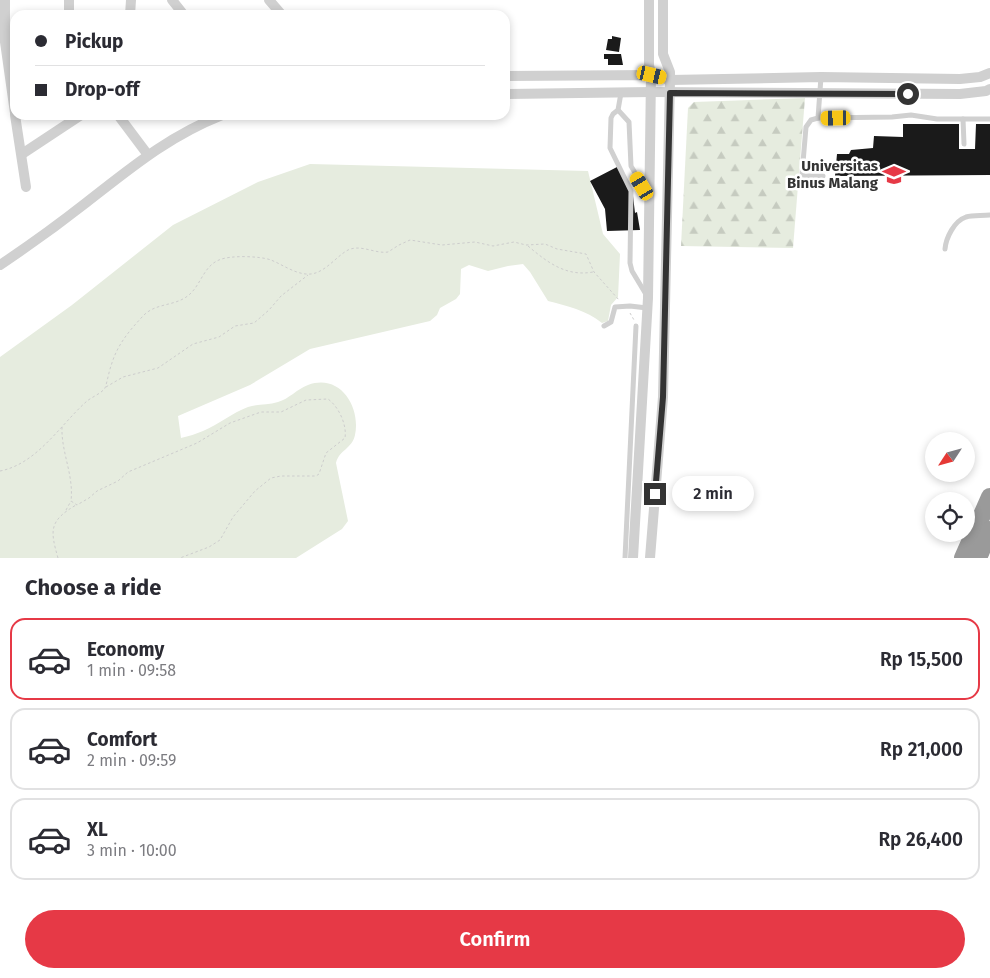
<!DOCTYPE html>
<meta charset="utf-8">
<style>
:root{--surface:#fff;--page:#f7f7f7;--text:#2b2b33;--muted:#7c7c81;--line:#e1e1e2;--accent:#e63946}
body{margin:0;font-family:"Fira Sans",sans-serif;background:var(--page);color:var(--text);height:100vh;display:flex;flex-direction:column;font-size:19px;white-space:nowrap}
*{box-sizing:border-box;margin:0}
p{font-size:16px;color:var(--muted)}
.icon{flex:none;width:28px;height:28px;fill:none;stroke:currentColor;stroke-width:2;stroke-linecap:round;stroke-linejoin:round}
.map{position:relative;height:558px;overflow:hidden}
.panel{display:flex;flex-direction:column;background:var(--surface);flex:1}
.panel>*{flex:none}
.guide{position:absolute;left:10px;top:10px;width:500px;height:110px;border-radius:15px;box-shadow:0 2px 8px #0003;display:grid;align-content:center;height:110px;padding:0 25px;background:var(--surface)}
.needle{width:32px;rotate:234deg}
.controls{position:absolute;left:925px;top:432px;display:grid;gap:10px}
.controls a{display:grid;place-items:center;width:50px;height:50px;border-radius:50%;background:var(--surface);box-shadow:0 2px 8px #0003;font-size:25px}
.end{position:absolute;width:22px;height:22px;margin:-11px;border:6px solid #333;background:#fff;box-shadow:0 0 0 2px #fff}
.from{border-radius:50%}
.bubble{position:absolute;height:35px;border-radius:18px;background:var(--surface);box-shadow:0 2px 8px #0003;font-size:16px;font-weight:600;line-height:35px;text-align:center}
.car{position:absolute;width:15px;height:30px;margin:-15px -8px;border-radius:6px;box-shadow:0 0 4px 1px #0007;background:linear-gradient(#f5c518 24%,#345 0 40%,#f5c518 0 76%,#345 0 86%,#f5c518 0)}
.guide b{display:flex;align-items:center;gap:18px;height:48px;font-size:19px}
.guide b+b{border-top:1px solid var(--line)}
.guide i{width:12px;height:12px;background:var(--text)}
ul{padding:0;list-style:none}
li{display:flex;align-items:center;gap:15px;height:82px;margin:0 10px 8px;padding:0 15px;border:2px solid var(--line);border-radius:15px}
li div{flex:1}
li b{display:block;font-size:19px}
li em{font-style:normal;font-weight:600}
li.active{border-color:var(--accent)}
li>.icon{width:45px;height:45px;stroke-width:1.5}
h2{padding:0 25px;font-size:22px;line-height:60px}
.cta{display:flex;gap:10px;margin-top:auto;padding:10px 25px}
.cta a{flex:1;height:58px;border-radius:30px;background:var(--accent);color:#fff;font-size:20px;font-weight:600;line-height:58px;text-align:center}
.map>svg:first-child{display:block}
.grass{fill:#e6ecdf}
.forest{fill:url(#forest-firs)}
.building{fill:#1a1a1a}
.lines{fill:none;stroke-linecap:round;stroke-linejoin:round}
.path{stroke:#cdcdcd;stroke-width:1;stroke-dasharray:2.5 2.5;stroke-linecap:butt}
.lane{stroke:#d0d0d0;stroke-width:5}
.street{stroke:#d0d0d0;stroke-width:10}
.highway{stroke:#9a9a9a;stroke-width:18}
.route{stroke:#333;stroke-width:6}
.labels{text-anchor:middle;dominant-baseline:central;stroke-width:5;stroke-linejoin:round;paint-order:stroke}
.poi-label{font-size:15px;font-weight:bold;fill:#333;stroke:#fff;text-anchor:end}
</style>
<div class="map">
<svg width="990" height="558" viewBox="0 0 990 558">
<defs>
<pattern id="forest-firs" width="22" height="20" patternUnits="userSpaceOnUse" patternTransform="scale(1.25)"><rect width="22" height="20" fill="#e6ecdf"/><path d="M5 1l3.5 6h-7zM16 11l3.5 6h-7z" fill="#c6cbc0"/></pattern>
</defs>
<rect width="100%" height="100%" fill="#fff"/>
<path class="grass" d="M310 164 588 171 603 234 620 254 618 297 611 305 608 321 602 323C586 310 567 306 548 301L530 272 523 264 508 266 488 271 469 265 461 269 460 294 456 299 440 308 437 315 430 321 310 349 250 385 178 416 181 438C189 436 196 434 203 431 219 424 232 413 248 407 258 404 268 405 278 402 289 399 297 389 308 385 340 373 361 407 355 435 352 449 339 450 336 463L348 521 342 529 296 558H0V357L72 305 173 225 258 182Z"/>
<polygon class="forest" points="805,98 793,248 681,246 688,108 694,102"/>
<g class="building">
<polygon points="612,36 621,38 619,52 606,50 608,39 612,39"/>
<polygon points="604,54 621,54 623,65 608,65 608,59 604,59"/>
<polygon points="903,124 959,124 959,149 975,149 976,124 990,124 990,175 835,176 837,154 849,154 851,150 873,148 874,136 903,137"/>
<polygon points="617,167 633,196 635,213 637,212 640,230 607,231 605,209 590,181"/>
</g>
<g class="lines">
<g class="path">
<path d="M528 246C547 262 566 277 593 272"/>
<polyline points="630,313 634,320"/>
<polyline points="106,387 123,377 158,368 193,344 219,337 235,326 254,323 269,310 281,296 308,275"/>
<path d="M62 427C61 452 74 475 71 501L77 505 89 498 97 491 118 481 128 472 197 443 230 423 261 412H281L306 400 328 399C339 407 347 425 345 438L326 453 319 474 316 476H281L271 478 255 491 233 517 220 540 209 547 180 558"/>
<path d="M0 471C37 464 60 425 87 401 92 397 102 393 105 388 107 383 109 371 111 366 117 345 129 331 143 316 156 302 176 307 190 294 201 284 204 266 219 260 230 255 260 256 271 260 283 265 294 273 306 274 323 276 335 257 348 250 361 244 375 254 388 252L399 245 410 240 442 245 475 242 493 246 514 242 526 245 545 244 557 249 586 254 594 272 619 300"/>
<polyline points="66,510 71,501"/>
<path d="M58 558C50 530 49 521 76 505"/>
</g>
<g class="lane">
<polyline points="821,77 818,118 892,117 911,115 937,119 990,119"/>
<polyline points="621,93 618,110 613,114 611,118 610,148 631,191 630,263 632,271 647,296"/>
<polyline points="618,110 629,122 631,166 648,195"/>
<polyline points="818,118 811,120 806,127 802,174 804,176 823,176"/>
<polyline points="963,119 964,144"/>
<path d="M945 249C946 238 954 221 966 217 973 215 982 216 990 215"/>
<polyline points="604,326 611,322 615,307 630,306 647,308"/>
<polyline points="625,558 636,326"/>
</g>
<g class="street">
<polyline points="5,0 5,42 15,113"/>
<polyline points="69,0 69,15"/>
<polyline points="172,0 184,15"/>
<polyline points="269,0 282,15"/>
<polyline points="130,15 131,0"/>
<polyline points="505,76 651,75 670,80 821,77 960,79 980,77 990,73"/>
<polyline points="505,94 651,92 960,94 986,91 990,89"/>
<polyline points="15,115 26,187"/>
<polyline points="118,115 148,155"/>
<polyline points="22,154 81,115"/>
<path d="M0 265C30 245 59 224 87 202 132 167 169 136 222 115"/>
<polyline points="633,558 648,298 651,75 649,65 649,0"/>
<polyline points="650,558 663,397 670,80 670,72 663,54 663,0"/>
</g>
<g class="highway">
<polyline points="963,558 990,497"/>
<polyline points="978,558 990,530"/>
</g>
</g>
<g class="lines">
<polyline class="route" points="655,494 663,397 670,93 908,94"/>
</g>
<defs>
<symbol id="university-bare" viewBox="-9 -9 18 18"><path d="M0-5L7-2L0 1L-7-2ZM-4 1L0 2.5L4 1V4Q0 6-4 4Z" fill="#e63946" stroke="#fff" stroke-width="2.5" paint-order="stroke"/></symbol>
</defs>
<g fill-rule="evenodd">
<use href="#university-bare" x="878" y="159" width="32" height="32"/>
</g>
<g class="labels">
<g class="poi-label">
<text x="878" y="166">Universitas<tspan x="878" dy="17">Binus Malang</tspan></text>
</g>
</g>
</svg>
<div class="controls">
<a><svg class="needle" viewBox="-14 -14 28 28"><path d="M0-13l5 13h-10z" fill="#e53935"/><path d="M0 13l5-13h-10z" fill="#7c7c81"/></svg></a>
<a><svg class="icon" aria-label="locate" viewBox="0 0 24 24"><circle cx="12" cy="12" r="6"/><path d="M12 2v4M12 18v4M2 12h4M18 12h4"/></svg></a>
</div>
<i class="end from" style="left:908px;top:94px"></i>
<i class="end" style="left:655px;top:494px"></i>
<div class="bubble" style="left:672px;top:476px;width:82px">2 min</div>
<i class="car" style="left:652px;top:75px;rotate:103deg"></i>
<i class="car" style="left:836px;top:118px;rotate:269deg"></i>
<i class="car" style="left:642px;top:186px;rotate:329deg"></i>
<div class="guide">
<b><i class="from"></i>Pickup</b>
<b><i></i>Drop-off</b>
</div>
</div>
<section class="panel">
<h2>Choose a ride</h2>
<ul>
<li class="active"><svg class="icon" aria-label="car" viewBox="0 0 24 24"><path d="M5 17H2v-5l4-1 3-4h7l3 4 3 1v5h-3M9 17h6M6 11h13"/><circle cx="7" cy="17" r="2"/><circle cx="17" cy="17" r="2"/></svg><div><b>Economy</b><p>1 min · 09:58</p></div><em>Rp 15,500</em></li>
<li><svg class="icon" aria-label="car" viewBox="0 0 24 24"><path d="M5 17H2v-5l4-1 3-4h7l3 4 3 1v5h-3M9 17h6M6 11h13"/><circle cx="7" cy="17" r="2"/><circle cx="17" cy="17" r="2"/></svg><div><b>Comfort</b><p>2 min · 09:59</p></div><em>Rp 21,000</em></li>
<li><svg class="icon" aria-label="car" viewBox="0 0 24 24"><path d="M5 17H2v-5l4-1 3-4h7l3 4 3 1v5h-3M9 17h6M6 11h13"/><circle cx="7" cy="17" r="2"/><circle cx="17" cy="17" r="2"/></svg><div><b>XL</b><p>3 min · 10:00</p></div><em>Rp 26,400</em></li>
</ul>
<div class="cta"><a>Confirm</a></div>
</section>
